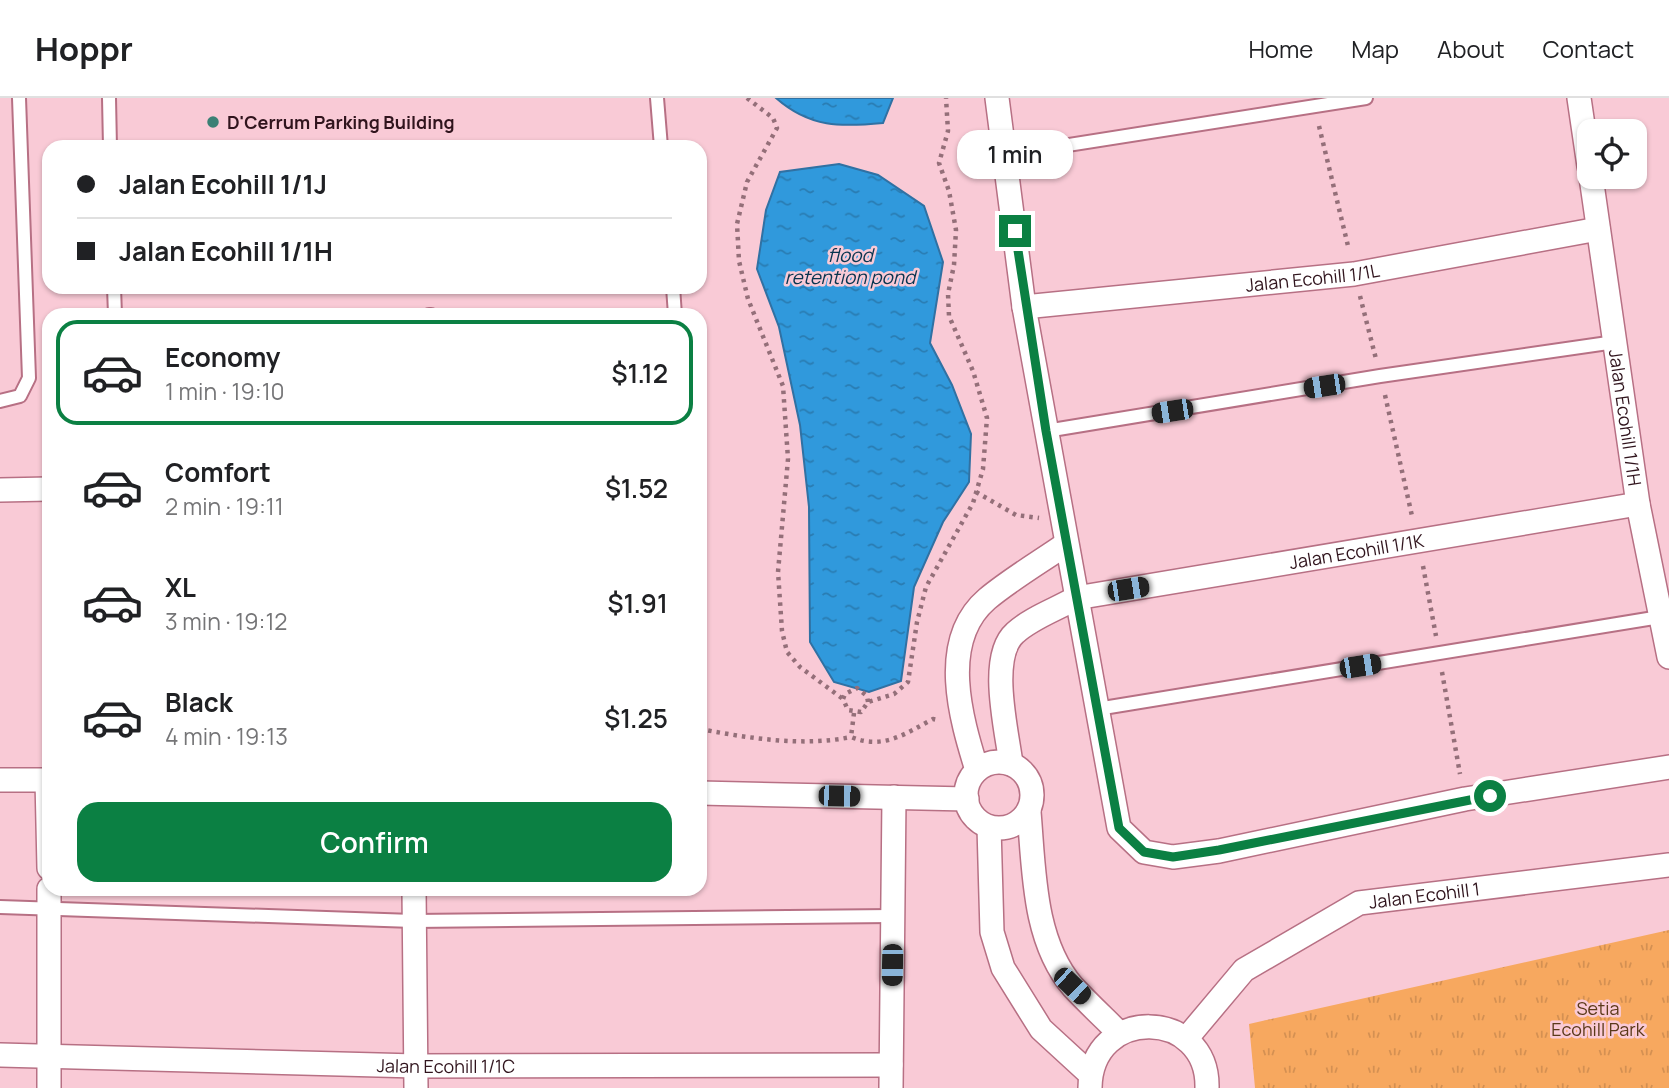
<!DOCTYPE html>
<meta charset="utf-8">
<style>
:root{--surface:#fff;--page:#f2f2f2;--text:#202124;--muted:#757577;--line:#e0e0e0;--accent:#0b8043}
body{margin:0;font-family:Manrope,sans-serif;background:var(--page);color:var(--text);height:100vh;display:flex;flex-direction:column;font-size:26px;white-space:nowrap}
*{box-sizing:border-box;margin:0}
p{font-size:23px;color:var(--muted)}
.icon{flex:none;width:38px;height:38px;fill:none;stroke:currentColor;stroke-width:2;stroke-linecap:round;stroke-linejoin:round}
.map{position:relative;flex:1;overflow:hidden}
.panel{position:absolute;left:42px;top:210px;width:665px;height:588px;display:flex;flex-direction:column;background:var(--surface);border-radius:21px;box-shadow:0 2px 5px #0004}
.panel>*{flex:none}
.hud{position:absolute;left:42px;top:42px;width:665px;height:154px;border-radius:21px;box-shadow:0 2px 5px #0004;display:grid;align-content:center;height:154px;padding:0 35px;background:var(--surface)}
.tools{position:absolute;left:1577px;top:21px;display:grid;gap:14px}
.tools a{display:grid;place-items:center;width:70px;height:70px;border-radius:14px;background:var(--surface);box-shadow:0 2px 5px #0004;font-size:35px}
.end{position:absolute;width:32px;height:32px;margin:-16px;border:9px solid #0b8043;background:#fff;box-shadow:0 0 0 4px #fff}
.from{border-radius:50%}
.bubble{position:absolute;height:49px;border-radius:21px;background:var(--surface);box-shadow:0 2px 5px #0004;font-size:23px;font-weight:600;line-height:49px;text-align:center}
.car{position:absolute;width:21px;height:42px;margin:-21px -10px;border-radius:9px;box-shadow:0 0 5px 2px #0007;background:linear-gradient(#222 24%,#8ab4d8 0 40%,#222 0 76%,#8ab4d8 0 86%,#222 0)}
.hud b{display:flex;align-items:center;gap:24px;height:66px;font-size:26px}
.hud b+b{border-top:2px solid var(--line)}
.hud i{width:18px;height:18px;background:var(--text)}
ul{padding:12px 0 0;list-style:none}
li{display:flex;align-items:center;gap:21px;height:105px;margin:0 14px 10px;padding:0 21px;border:4px solid transparent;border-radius:21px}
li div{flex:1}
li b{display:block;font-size:26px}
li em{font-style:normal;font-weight:600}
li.current{border-color:var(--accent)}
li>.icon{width:63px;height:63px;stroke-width:1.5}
.cta{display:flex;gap:14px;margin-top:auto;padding:14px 35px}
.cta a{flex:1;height:80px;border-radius:21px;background:var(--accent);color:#fff;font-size:28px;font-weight:600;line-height:80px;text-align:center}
header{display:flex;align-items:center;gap:42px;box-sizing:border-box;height:98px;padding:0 35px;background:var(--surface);border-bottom:2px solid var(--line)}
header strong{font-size:33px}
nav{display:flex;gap:38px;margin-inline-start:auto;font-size:24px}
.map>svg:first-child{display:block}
.grass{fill:url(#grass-tufts)}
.water{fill:url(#water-ripples);stroke:#3071a3;stroke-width:2}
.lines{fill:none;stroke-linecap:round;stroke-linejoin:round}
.service-casing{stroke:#b77084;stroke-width:16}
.minor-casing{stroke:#b77084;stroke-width:26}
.path{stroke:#946f79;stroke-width:4.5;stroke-dasharray:3.5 5;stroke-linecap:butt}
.service{stroke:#fff;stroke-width:12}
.minor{stroke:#fff;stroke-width:23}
.route{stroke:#0b8043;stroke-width:9}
.poi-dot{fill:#3b8075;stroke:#f9cad6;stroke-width:2.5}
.labels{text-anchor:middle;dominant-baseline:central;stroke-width:5;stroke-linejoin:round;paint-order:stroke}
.poi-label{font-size:18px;font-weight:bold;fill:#30141d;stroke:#f9cad6;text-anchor:start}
.street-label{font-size:18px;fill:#30141d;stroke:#f9cad6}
.park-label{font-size:18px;fill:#5b3919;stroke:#f9cad6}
.water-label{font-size:19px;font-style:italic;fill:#08344f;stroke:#f9cad6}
</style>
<header>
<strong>Hoppr</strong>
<nav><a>Home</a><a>Map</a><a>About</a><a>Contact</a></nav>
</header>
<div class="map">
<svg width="1669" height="990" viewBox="0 0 1669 990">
<defs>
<pattern id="grass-tufts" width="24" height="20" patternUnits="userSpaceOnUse" patternTransform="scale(1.75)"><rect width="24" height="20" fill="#f7a85f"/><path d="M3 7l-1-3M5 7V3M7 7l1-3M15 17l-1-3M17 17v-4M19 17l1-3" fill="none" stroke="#d49052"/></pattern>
<pattern id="water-ripples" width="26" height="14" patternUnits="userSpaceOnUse" patternTransform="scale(1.75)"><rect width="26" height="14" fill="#3099dc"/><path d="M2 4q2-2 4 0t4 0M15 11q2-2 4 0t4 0" fill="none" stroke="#297cb2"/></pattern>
</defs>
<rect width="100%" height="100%" fill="#f9cad6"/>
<polygon class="grass" points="1669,832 1669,990 1255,990 1249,926"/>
<g class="water">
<path d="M776 0H893L883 25C841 29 810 30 776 0Z"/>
<polygon points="839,66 878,77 924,108 943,164 930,245 952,287 971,336 969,384 943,424 914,489 901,583 869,594 834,584 810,544 809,409 800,327 779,229 757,171 766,112 780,74"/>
</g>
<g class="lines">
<defs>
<g id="service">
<polyline points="109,0 110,49"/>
<polyline points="657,0 661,49"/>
<polyline points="1005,57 1366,0"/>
<polyline points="114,189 115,217"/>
<polyline points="673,189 675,217"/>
<polyline points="429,217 431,217"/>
<polyline points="0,303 20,298 29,280 19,0"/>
<polyline points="1046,333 1380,278 1615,244"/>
<polyline points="1097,611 1660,519"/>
<polyline points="0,809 413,823 892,818"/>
</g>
<g id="minor">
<polyline points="997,0 1024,209 1119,730 1144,754 1173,759 1219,753 1465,701 1669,669"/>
<polyline points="1579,0 1589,68"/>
<path id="s1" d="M1591 79 1638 406 1669 559"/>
<path id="s2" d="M1024 209 1354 176 1598 131"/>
<polyline points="0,392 49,391"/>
<circle cx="999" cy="697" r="33"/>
<path id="s3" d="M1011 666C1007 633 988 559 1015 535 1031 520 1057 511 1076 500L1638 406"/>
<path d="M977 672C961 621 938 543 987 501 1011 481 1040 464 1066 446"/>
<polyline points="0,682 49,682"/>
<polyline points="47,682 49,770"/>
<polyline points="700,695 967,701"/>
<path d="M1029 714C1034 771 1033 843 1073 889 1088 905 1104 920 1119 935"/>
<polyline points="989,729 992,834 1003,870 1041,931 1090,976"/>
<polyline points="414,791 416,990"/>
<path id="s4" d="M1186 941 1244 872 1359 805 1669 767"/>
<path id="s5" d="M0 957 416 968 891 967"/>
<polyline points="49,990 49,791"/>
<polyline points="891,990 894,699"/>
<path d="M1090 990C1091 907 1209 910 1207 990"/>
</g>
</defs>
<use href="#service" class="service-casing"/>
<use href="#minor" class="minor-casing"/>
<g class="path">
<polyline points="747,0 773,20 777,30 747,84 737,126 739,163 748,201 783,288 788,361 778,474 782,533 787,554 800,569 843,601"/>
<polyline points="1319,28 1349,152"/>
<polyline points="1360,198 1376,261"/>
<polyline points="1385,297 1412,418"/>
<polyline points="976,394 1016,417 1039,420"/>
<polyline points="1423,468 1436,538"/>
<polyline points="1442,574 1460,676"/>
<polyline points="868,604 867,598 857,590 845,596 843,601 848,612 861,614 868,604 894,596 908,584 917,524 926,489 973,405 983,371 987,320 973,273 949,218 948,196 954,167 956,132 949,93 939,65 948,33 946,0"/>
<path d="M854 615 851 639C883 652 905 636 933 621L938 622"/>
<path d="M700 631C748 640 803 649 851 639"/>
</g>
<use href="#service" class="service"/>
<use href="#minor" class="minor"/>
</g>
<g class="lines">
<polyline class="route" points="1015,133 1046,333 1119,730 1144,754 1173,759 1219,752 1490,698"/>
</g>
<circle class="poi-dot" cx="213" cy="24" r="7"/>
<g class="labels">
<g class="poi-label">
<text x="227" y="24">D'Cerrum Parking Building</text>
</g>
<g class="street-label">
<text stroke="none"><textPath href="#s2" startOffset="290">Jalan Ecohill 1/1L</textPath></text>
<text stroke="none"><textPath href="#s1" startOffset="243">Jalan Ecohill 1/1H</textPath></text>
<text stroke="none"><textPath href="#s3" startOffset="490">Jalan Ecohill 1/1K</textPath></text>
<text stroke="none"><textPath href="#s4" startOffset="289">Jalan Ecohill 1</textPath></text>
<text stroke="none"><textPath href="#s5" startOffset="446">Jalan Ecohill 1/1C</textPath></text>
</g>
<g class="park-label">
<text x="1598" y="910">Setia<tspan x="1598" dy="21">Ecohill Park</tspan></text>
</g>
<g class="water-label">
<text x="850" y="157">flood<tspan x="850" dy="22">retention pond</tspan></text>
</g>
</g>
</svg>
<div class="tools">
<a><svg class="icon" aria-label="locate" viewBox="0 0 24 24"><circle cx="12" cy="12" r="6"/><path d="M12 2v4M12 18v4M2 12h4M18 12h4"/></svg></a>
</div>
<i class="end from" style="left:1490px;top:698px"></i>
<i class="end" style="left:1015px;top:133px"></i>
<div class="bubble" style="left:957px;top:32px;width:116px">1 min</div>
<i class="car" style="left:1324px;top:288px;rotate:261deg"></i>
<i class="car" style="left:1172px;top:313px;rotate:261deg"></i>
<i class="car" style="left:1128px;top:491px;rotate:81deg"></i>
<i class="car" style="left:1360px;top:568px;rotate:81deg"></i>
<i class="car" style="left:839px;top:698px;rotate:91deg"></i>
<i class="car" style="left:892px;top:867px;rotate:181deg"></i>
<i class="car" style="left:1072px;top:888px;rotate:134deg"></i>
<div class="hud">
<b><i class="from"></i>Jalan Ecohill 1/1J</b>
<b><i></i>Jalan Ecohill 1/1H</b>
</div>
<section class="panel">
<ul>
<li class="current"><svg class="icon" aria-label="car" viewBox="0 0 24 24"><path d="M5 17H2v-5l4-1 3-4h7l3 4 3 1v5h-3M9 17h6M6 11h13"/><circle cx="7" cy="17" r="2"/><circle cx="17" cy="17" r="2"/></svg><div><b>Economy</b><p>1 min · 19:10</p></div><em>$1.12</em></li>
<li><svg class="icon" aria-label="car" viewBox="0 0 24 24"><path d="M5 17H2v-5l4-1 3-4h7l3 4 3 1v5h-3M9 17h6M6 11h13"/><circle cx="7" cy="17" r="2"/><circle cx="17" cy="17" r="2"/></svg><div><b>Comfort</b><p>2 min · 19:11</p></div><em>$1.52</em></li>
<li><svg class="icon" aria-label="car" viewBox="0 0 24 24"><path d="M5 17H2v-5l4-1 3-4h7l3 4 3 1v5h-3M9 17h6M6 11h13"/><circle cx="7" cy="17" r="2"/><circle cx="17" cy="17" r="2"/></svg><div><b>XL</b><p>3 min · 19:12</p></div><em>$1.91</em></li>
<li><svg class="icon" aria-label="car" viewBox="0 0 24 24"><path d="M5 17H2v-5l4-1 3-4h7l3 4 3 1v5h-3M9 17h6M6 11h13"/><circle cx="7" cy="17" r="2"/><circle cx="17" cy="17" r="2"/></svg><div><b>Black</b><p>4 min · 19:13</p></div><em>$1.25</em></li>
</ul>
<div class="cta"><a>Confirm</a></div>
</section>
</div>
